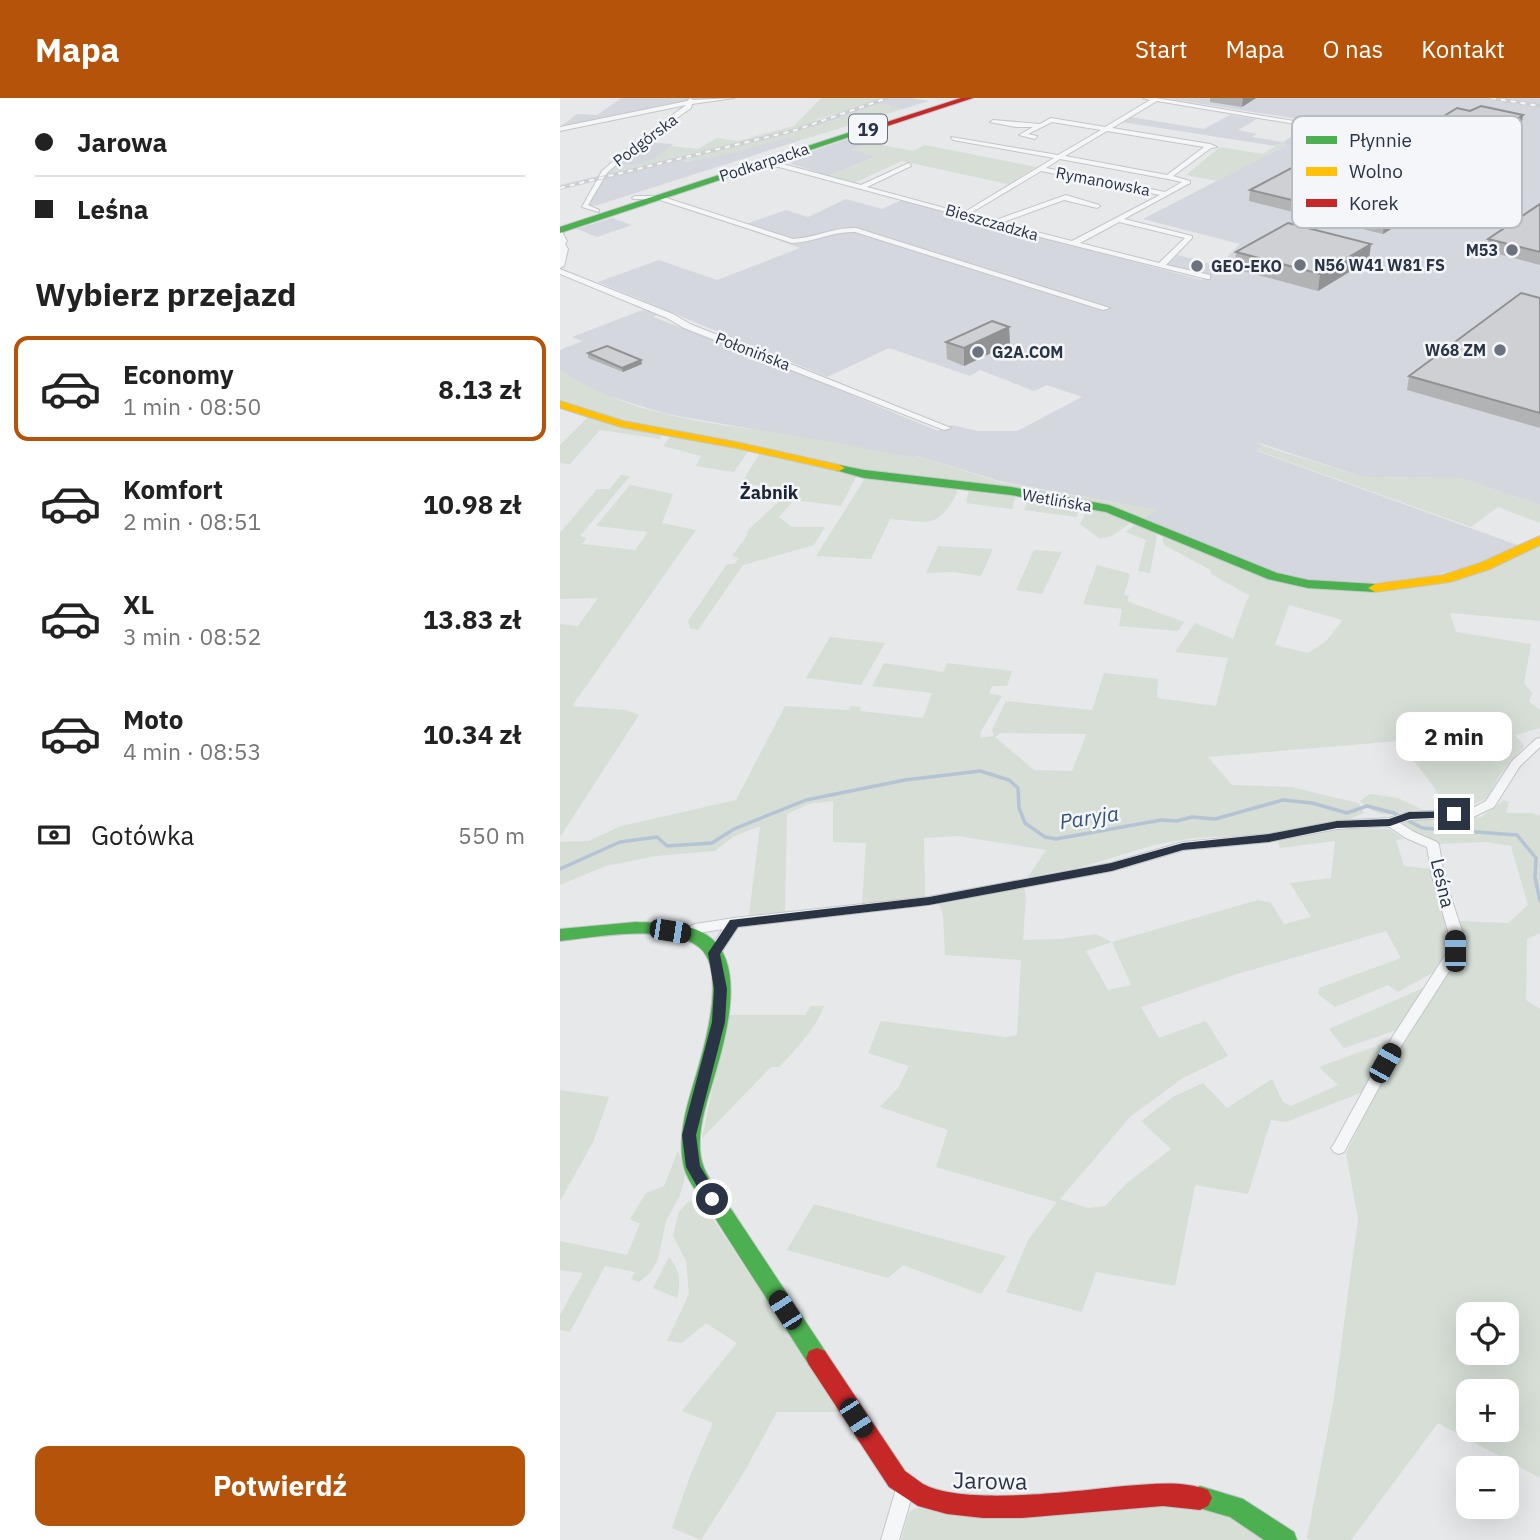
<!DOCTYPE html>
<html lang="pl">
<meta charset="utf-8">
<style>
:root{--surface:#fff;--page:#f6f6f6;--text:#222;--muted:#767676;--line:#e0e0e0;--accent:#b45309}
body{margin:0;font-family:"IBM Plex Sans",sans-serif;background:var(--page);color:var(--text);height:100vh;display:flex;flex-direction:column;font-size:26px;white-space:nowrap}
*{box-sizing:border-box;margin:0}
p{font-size:23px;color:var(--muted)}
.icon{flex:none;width:38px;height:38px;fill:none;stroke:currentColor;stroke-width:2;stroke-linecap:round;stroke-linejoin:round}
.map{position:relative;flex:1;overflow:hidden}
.sheet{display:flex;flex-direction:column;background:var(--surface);width:560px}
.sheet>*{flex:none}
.guide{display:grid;align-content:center;height:154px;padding:0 35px;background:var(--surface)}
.tools{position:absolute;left:896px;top:1204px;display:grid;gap:14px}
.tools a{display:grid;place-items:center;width:63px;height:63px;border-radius:14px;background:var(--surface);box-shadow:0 7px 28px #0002;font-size:35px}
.end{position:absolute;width:32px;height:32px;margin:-16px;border:9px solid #2b3445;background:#fff;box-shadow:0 0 0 4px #fff}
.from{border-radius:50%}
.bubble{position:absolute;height:49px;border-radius:14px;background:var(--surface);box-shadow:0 7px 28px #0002;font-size:23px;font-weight:800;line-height:49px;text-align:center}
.car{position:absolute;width:21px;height:42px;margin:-21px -10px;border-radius:9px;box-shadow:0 0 5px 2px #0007;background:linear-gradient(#222 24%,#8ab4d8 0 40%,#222 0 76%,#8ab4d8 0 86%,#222 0)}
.guide b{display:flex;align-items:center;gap:24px;height:66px;font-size:26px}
.guide b+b{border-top:2px solid var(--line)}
.guide i{width:18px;height:18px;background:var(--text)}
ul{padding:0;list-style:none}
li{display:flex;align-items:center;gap:21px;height:105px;margin:0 14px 10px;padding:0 21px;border:4px solid transparent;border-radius:14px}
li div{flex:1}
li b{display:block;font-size:26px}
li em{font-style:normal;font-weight:800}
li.active{border-color:var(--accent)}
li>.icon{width:63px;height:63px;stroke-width:1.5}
h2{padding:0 35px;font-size:32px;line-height:84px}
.pay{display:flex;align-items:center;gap:18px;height:77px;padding:0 35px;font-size:26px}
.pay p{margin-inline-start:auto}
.primary-button{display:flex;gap:14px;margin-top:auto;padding:14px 35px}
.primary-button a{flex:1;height:80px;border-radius:14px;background:var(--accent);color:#fff;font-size:28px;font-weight:800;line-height:80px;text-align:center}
header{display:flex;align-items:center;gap:42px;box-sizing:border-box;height:98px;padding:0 35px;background:var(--accent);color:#fff}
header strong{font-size:33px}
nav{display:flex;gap:38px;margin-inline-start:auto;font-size:24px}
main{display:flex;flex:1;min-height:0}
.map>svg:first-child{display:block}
.built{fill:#d4d7dd}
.green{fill:#d6ded6;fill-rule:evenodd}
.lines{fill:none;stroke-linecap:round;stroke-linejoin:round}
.stream{stroke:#b4c4d5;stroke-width:3.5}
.street-casing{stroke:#c4c6c8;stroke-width:2}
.fast-casing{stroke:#c4c6c8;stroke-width:2}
.slow-casing{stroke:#c4c6c8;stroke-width:2}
.jam-casing{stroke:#c4c6c8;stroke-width:2}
.street{fill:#f5f6f7;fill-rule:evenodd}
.fast{fill:#4caf50;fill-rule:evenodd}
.slow{fill:#ffc107;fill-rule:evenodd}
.jam{fill:#c62828;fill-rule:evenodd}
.rail-casing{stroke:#cecfd2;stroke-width:3.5}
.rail{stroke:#f4f6f9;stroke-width:2;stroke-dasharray:5;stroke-linecap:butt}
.wall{fill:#b1b3b5}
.shaded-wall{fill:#909294}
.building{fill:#ced0d3;stroke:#909294;stroke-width:2}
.route{fill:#2b3445}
.poi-dot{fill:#6c737f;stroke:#f4f6f9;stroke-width:2.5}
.labels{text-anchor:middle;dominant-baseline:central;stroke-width:5;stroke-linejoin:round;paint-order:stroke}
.far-street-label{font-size:16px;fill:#2b3445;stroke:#f4f6f9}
.far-poi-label{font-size:16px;font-weight:bold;fill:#2b3445;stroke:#f4f6f9;text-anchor:start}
.shield{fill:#f4f6f9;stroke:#676e7b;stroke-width:2}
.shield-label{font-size:18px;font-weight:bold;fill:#2b3445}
.far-neighbourhood-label{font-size:18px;font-weight:bold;fill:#1d2536;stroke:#f4f6f9}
.street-label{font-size:19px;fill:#2b3445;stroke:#f4f6f9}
.water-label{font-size:21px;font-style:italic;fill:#34527a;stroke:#f4f6f9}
.near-street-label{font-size:23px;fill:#2b3445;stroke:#f4f6f9}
.key{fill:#f4f6f9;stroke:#b8bcc3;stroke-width:2}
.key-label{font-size:19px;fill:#2b3445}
</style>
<header>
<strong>Mapa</strong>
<nav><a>Start</a><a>Mapa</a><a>O nas</a><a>Kontakt</a></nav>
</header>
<main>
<section class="sheet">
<div class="guide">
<b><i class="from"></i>Jarowa</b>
<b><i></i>Leśna</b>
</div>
<h2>Wybierz przejazd</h2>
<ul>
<li class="active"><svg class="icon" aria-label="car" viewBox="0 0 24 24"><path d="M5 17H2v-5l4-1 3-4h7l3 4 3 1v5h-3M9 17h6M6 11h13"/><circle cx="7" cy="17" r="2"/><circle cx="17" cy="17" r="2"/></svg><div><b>Economy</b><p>1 min · 08:50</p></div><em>8.13 zł</em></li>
<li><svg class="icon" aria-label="car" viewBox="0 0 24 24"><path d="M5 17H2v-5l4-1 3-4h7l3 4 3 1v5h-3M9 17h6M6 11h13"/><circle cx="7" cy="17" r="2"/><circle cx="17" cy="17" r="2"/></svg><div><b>Komfort</b><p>2 min · 08:51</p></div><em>10.98 zł</em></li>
<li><svg class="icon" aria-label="car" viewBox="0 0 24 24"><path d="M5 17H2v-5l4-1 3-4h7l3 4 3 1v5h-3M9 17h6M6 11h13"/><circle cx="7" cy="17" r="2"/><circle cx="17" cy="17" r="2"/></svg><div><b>XL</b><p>3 min · 08:52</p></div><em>13.83 zł</em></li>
<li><svg class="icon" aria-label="car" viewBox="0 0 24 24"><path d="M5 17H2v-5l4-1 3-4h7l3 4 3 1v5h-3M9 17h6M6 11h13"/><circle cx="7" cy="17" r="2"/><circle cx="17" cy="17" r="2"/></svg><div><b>Moto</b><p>4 min · 08:53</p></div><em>10.34 zł</em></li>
</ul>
<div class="pay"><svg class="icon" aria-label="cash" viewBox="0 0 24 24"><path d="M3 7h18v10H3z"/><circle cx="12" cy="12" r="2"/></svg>Gotówka<p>550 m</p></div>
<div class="primary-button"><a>Potwierdź</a></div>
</section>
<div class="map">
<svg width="980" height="1442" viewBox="0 0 980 1442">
<rect width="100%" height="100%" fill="#e6e8ea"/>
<g class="built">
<polygon points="61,0 154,0 107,6 0,29 17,16 37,17"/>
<polygon points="323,0 352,0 369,3 343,11 320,6 260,27 123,62 126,64 152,58 228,39 238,43 38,107 30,108 31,102 43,81 0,91 0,87 240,30 286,16"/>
<polygon points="604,0 980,0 980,407 900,380 803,379 693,343 704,348 697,353 960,448 921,466 862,480 801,486 762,485 720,477 582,423 596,412 439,383 358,358 355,360 107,316 42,296 21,287 0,271 0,252 22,243 12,239 85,211 99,216 93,219 195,257 378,333 392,327 418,333 457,333 522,299 487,287 474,293 420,272 410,278 329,250 267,279 38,184 99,162 157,182 240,150 190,132 194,130 186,126 226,112 248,119 286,101 322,111 342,102 642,182 645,180 606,168 618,157 658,168 680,146 583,121 726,47 723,44 715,48 562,24 571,19 644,31 670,17 697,21 678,32 697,36 692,39 723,44 747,29 769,40 789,41 795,37 862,48 842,64 865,68 858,76 920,88 932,88 956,64 885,51 891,45"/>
<polygon points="306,35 327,40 292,52 317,58 269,78 223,63"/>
<polygon points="83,44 113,46 92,64 74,68 55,67"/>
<polygon points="52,120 72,127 37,139 17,131"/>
</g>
<g class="green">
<path d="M261 0H323C300 10 279 14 255 22L259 25 240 30 46 76 55 67C82 68 90 66 110 48L138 51 157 40 178 43 234 28Z"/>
<path d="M321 6 343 11 238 43 228 39C210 45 136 67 122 62L260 27Z"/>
<polygon points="723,44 727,46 658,83 626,77 660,49 703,56"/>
<polygon points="311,45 353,53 365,47 476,69 448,86 342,63 294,85 269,78 316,59 291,52"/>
<path d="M0 271C70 321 163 326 245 339 282 345 318 353 355 360L358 358 439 384 597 412 582 423 557 413 336 379 69 325 0 304Z"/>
<polygon points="28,319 100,336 101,341 40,332 10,366 0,365 0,347"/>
<polygon points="111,338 189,352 174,374 136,368 141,358 103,348"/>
<polygon points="704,348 803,379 900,380 980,407 980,425 938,409 911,429 696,352"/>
<polygon points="200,355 297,377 281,408 234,402 219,419 232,429 265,429 254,447 183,467 138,532 130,530 128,523 167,466 174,466 179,460 172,458 186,439 188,432 229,394 182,384"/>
<polygon points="61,377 70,378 20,438 26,440 22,446 75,452 88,434 36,428 70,387 113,396 102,425 136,432 12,608 66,612 79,617 0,739 0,526 18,528 38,500 0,501 0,435 37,391 50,391"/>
<path d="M306 379 396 388 397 395C377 432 369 424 330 421L311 461 256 458Z"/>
<polygon points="409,391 456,396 452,411 406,405"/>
<polygon points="469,399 517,408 519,411 517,419 464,412"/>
<polygon points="534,411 570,423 569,426 552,438 540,441 520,426 526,414"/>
<polygon points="577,425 593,432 597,438 590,475 578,473 586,442 566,434"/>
<path d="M608 437 756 488 886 483 980 445V523L890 515 896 534 971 546 964 585 972 595 969 604 980 612V630L955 637 964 648 939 678 928 700 905 710 886 711 872 686 838 643 648 659 672 687 731 689 798 705 804 715 790 721 712 736 633 740 594 747 521 769 468 779 486 752 397 738 364 740 365 799 302 806 306 745 273 744V703L248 706 227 716 225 814 189 817 200 728 173 739 155 753 96 758 46 768 0 787V744L29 743 61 728 176 702 225 608 288 612 291 608 301 609 300 613 363 620 372 595 312 588 324 565 383 574 387 565 452 573 447 588H432L429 595 442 598 421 633 420 640 434 638 432 632 446 603 532 612 544 575 598 581 597 600 656 608 668 560 615 554 635 525 673 541 686 504 690 498 651 476V472L604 447 602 440ZM729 507 782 522V523L766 543 748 555 715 547ZM440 635 526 636V637L512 673 474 672 435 639Z"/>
<polygon points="378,448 433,451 421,478 393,474 366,475"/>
<polygon points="474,452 502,454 482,496 456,492"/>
<polygon points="537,467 568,475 570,477 564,497 569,498 567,503 624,524 618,533 559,528 562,511 523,506"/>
<polygon points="270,539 325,545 301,587 246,580"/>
<path d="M810 696 838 700 861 711C833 714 824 725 800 703Z"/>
<path d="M944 702 949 704 946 715H972L980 718V835L967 841 966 902 980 911V1380L878 1325 791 1442H750L747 1440 774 1300 798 1121 786 1055 850 928 895 861 897 823 948 825 968 807 951 748 926 744 877 746 843 729 842 726 857 721 921 719ZM908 1216H947V1255H908ZM908 1293H947V1332H908Z"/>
<path d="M780 730 829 731 844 741 836 742 844 768 872 771 883 813 889 851 872 875 838 894 828 887 775 909 758 896 759 890 841 860 826 833 677 876 581 909 599 940 646 923 668 958 623 980 571 1018 500 1101 528 1110 545 1108 567 1085 611 1051 581 1023 613 999 643 985 667 1010 712 981 723 1004 731 1008 778 987 759 969 833 942 803 994 726 1024 711 1022 688 1096 635 1087 615 1188 536 1174 522 1214 446 1194 468 1142 497 1104 376 1069 388 1032 320 1009 338 990 349 968 308 955 321 923 446 939 457 937 461 862 385 857 383 817 379 805 464 789 466 800 463 842 500 841 536 836 552 844 698 802 711 805 724 826 751 819 730 785 771 780 775 743 720 750 718 744ZM552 844 571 887 548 892 526 853Z"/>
<polygon points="868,888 840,931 784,950 769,931"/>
<path d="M251 908H264C255 932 236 951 219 969H211L142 1040 168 917H245Z"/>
<polygon points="0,992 49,999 33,1044 0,1103"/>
<polygon points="118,1053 126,1075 120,1097 106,1123 98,1161 90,1175 79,1184 71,1181 75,1174 45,1168 10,1234 0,1232 0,1217 23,1175 0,1172 0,1143 67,1157 80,1126 70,1121 86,1095 104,1088"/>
<polygon points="139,1100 281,1314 217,1314 183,1376 141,1442 112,1430 130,1378 153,1325 122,1313 177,1245 146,1225 122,1245 107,1243 129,1196 126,1163 113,1138 115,1129 119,1114 128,1104"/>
<polygon points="254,1106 446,1158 421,1196 343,1167 328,1180 227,1152"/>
<path d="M109 1159C120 1173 121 1183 117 1200L93 1190Z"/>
<polygon points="600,1408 661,1412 706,1442 341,1442 349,1414 357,1410 434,1419"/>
</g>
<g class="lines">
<polyline class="stream" points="0,771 60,744 97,739 107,748 152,745 174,731 246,702 345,682 420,673 449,682 458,690 459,710 465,725 485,739 496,741 601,722 617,723 632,719 655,721 723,702 752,705 787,715 807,708 834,715 862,730 957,737 976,760 975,779 980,803"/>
<defs>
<g id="street">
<polygon points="130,0 133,2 174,0 132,6 131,10 76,49 47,75 28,107 39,112 39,114 22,109 42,73 72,47 126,7 0,33 0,29 127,3"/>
<path d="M583 0H596L918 54 915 56 597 3 552 30 650 46 657 49 651 50 613 78 630 83V85L564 121 632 138V140L606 167 650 177V181H647L476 138 219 69 193 66 196 64 219 65 301 87 349 65 351 68 307 89 403 115 494 60 393 42 391 39 498 57 541 32 492 24 468 36 477 38 475 41 459 37 473 29H456L430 24 433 22 480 26 491 20 545 29 590 2ZM547 33 644 49 607 77 505 58ZM500 61 608 81 622 84 605 94 486 70ZM481 73 600 97 512 143 441 125 504 102 537 110 540 108 539 107 506 97 433 123 409 116ZM559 124 625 140 599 165 520 145Z"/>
<path d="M75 98H100L233 141C254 140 274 129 296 130L550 210 543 212 295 134C273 133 254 144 232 145L97 101H73L72 100Z"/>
<polygon points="0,133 2,134 7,143 5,146 8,151 4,168 0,170"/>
<polygon points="0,171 113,216 130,226 391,330 384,332 124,230 107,220 0,176"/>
<polygon points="980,640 980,649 960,668 934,709 913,719 850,722 840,725 854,734 877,744 879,747 884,778 902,833 902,853 843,945 784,1054 779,1056 774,1054 771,1050 774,1046 833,938 888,853 888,833 872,778 867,749 846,740 828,728 777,731 709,744 624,752 552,773 368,807 178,829 159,858 149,858 147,855 163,831 138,835 124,841 119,839 117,836 119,833 135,826 174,820 368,799 551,765 623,744 709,736 777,723 829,720 849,714 911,711 926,703 952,663 976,641"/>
<polygon points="345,1382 351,1385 354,1391 339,1442 321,1442 336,1391 339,1385"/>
</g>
<g id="fast">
<polygon points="297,32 304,34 0,135 0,129"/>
<polygon points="279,367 304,372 451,389 549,407 717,475 748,482 815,486 822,490 815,494 748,490 708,481 546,414 451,397 304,380 275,372 273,370"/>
<path d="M76 824C100 825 133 824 152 841 187 871 164 946 153 983 146 1007 134 1041 143 1067 148 1083 168 1105 177 1120 206 1164 236 1209 265 1253L268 1260 265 1267 257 1270 249 1267C218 1218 186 1169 155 1120 145 1104 126 1084 123 1065 117 1032 130 999 139 967 147 939 165 872 140 850 111 825 36 839 0 843V831Z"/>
<polygon points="640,1388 683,1401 734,1434 737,1442 704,1442 670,1419 632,1408 628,1400 632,1392"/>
</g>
<g id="slow">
<polygon points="0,303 63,323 176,344 279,367 285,370 279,373 176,350 61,329 0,310"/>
<polygon points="980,438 980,447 930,471 890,484 815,494 808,490 815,486 883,477 920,465"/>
</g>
<g id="jam">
<polygon points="401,0 413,0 303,36 296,34"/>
<path d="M257 1250 265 1253 345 1373C351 1377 357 1382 363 1386 403 1408 516 1393 564 1388 591 1386 623 1382 648 1392L652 1400 648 1408 640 1412 603 1408 462 1420H423L387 1416 358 1408 329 1389 249 1267 246 1260 249 1253Z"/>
</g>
</defs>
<use href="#street" class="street-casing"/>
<use href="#fast" class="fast-casing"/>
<use href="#slow" class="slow-casing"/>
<use href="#jam" class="jam-casing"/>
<use href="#street" class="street"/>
<use href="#fast" class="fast"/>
<use href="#slow" class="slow"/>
<use href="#jam" class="jam"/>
<defs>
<g id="rail">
<polyline points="931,0 980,8"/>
<polyline points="0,90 236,32 327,0"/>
</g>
</defs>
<use href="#rail" class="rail-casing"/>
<use href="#rail" class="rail"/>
</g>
<g class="wall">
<polygon points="650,0 696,0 682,9 650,4"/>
<polygon points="910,13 963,17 961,31 939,44 927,41 918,49 904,47 906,37 882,32 884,18"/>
<polygon points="894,82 892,94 823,136 689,103 690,92"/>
<polygon points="980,106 980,167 926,153 928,141"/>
<polygon points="676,154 809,162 758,193 675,171"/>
<polygon points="980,200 980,330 847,292 849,278"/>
<polygon points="449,229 450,246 404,268 387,261 386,244"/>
<polygon points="28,255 81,262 82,266 63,274 28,260"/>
</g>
<g class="shaded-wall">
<polygon points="683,0 696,0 682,9"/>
<polygon points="963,17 961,31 939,44 942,30"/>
<polygon points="929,28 927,41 918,49 920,36"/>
<polygon points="894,82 892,94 823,136 824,124"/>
<polygon points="811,146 809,162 758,193 760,176"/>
<polygon points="449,229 450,246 404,268 404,250"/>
<polygon points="81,262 82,266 63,274 62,270"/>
</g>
<g class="building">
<polygon points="921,8 963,17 942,30 929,28 920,36 906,33 916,25 884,18 897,10 910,13"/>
<polygon points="764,53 894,82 824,124 690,92"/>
<polygon points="980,106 980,154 928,141"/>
<polygon points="728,125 811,146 760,176 676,154"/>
<polygon points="961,195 980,200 980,315 849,278"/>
<polygon points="432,223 449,229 404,250 386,244"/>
<polygon points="47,248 81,262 62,270 28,255"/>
</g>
<polygon class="route" points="894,713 900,716 898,719 850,721 830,728 777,730 709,744 623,752 552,773 369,807 178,829 160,856 167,891 165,924 136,1037 140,1068 160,1101 157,1106 147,1106 126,1069 122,1037 152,924 154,891 148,855 170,822 369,799 551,765 623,745 709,736 777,723 829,721 849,714"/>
<g class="poi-dot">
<circle cx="952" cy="152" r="7"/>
<circle cx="740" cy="167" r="7"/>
<circle cx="637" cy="168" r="7"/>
<circle cx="940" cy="252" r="7"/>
<circle cx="418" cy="254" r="7"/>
</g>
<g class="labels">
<g class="far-street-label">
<text transform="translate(85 42) rotate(-37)">Podgórska</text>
<text transform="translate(204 64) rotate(-18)">Podkarpacka</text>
<text transform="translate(543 83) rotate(11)">Rymanowska</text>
<text transform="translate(432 124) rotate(16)">Bieszczadzka</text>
<text transform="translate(193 253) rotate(21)">Połonińska</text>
<text transform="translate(497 402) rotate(10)">Wetlińska</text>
</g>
<g class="far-poi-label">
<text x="938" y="152" text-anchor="end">M53</text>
<text x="754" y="167">N56 W41 W81 FS</text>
<text x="651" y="168">GEO-EKO</text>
<text x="926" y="252" text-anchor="end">W68 ZM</text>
<text x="432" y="254">G2A.COM</text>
</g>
<rect class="shield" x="289" y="16.5" width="38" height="29" rx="5"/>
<g class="shield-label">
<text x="308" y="31">19</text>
</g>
<g class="far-neighbourhood-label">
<text x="209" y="394">Żabnik</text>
</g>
<g class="street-label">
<text transform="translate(883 785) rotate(77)">Leśna</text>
</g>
<g class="water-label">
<text transform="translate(529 719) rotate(-9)">Paryja</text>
</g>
<g class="near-street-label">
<text transform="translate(430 1382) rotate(1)">Jarowa</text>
</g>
</g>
<rect x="732" y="18" width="230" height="112" rx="10" class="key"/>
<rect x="746" y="38" width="31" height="8" fill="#4caf50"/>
<rect x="746" y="69" width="31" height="9" fill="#ffc107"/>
<rect x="746" y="101" width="31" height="8" fill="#c62828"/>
<g class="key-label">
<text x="789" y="49">Płynnie</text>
<text x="789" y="80">Wolno</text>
<text x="789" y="112">Korek</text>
</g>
</svg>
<div class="tools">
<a><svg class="icon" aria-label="locate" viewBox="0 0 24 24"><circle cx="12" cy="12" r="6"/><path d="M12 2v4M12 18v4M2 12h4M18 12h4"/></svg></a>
<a>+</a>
<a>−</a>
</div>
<i class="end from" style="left:152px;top:1101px"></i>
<i class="end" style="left:894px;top:716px"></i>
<div class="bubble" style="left:836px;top:614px;width:116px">2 min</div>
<i class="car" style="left:110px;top:833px;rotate:99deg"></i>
<i class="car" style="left:895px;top:853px;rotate:0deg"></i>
<i class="car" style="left:825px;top:965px;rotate:29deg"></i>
<i class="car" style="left:225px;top:1212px;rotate:327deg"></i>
<i class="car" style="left:296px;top:1320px;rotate:147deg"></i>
</div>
</main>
